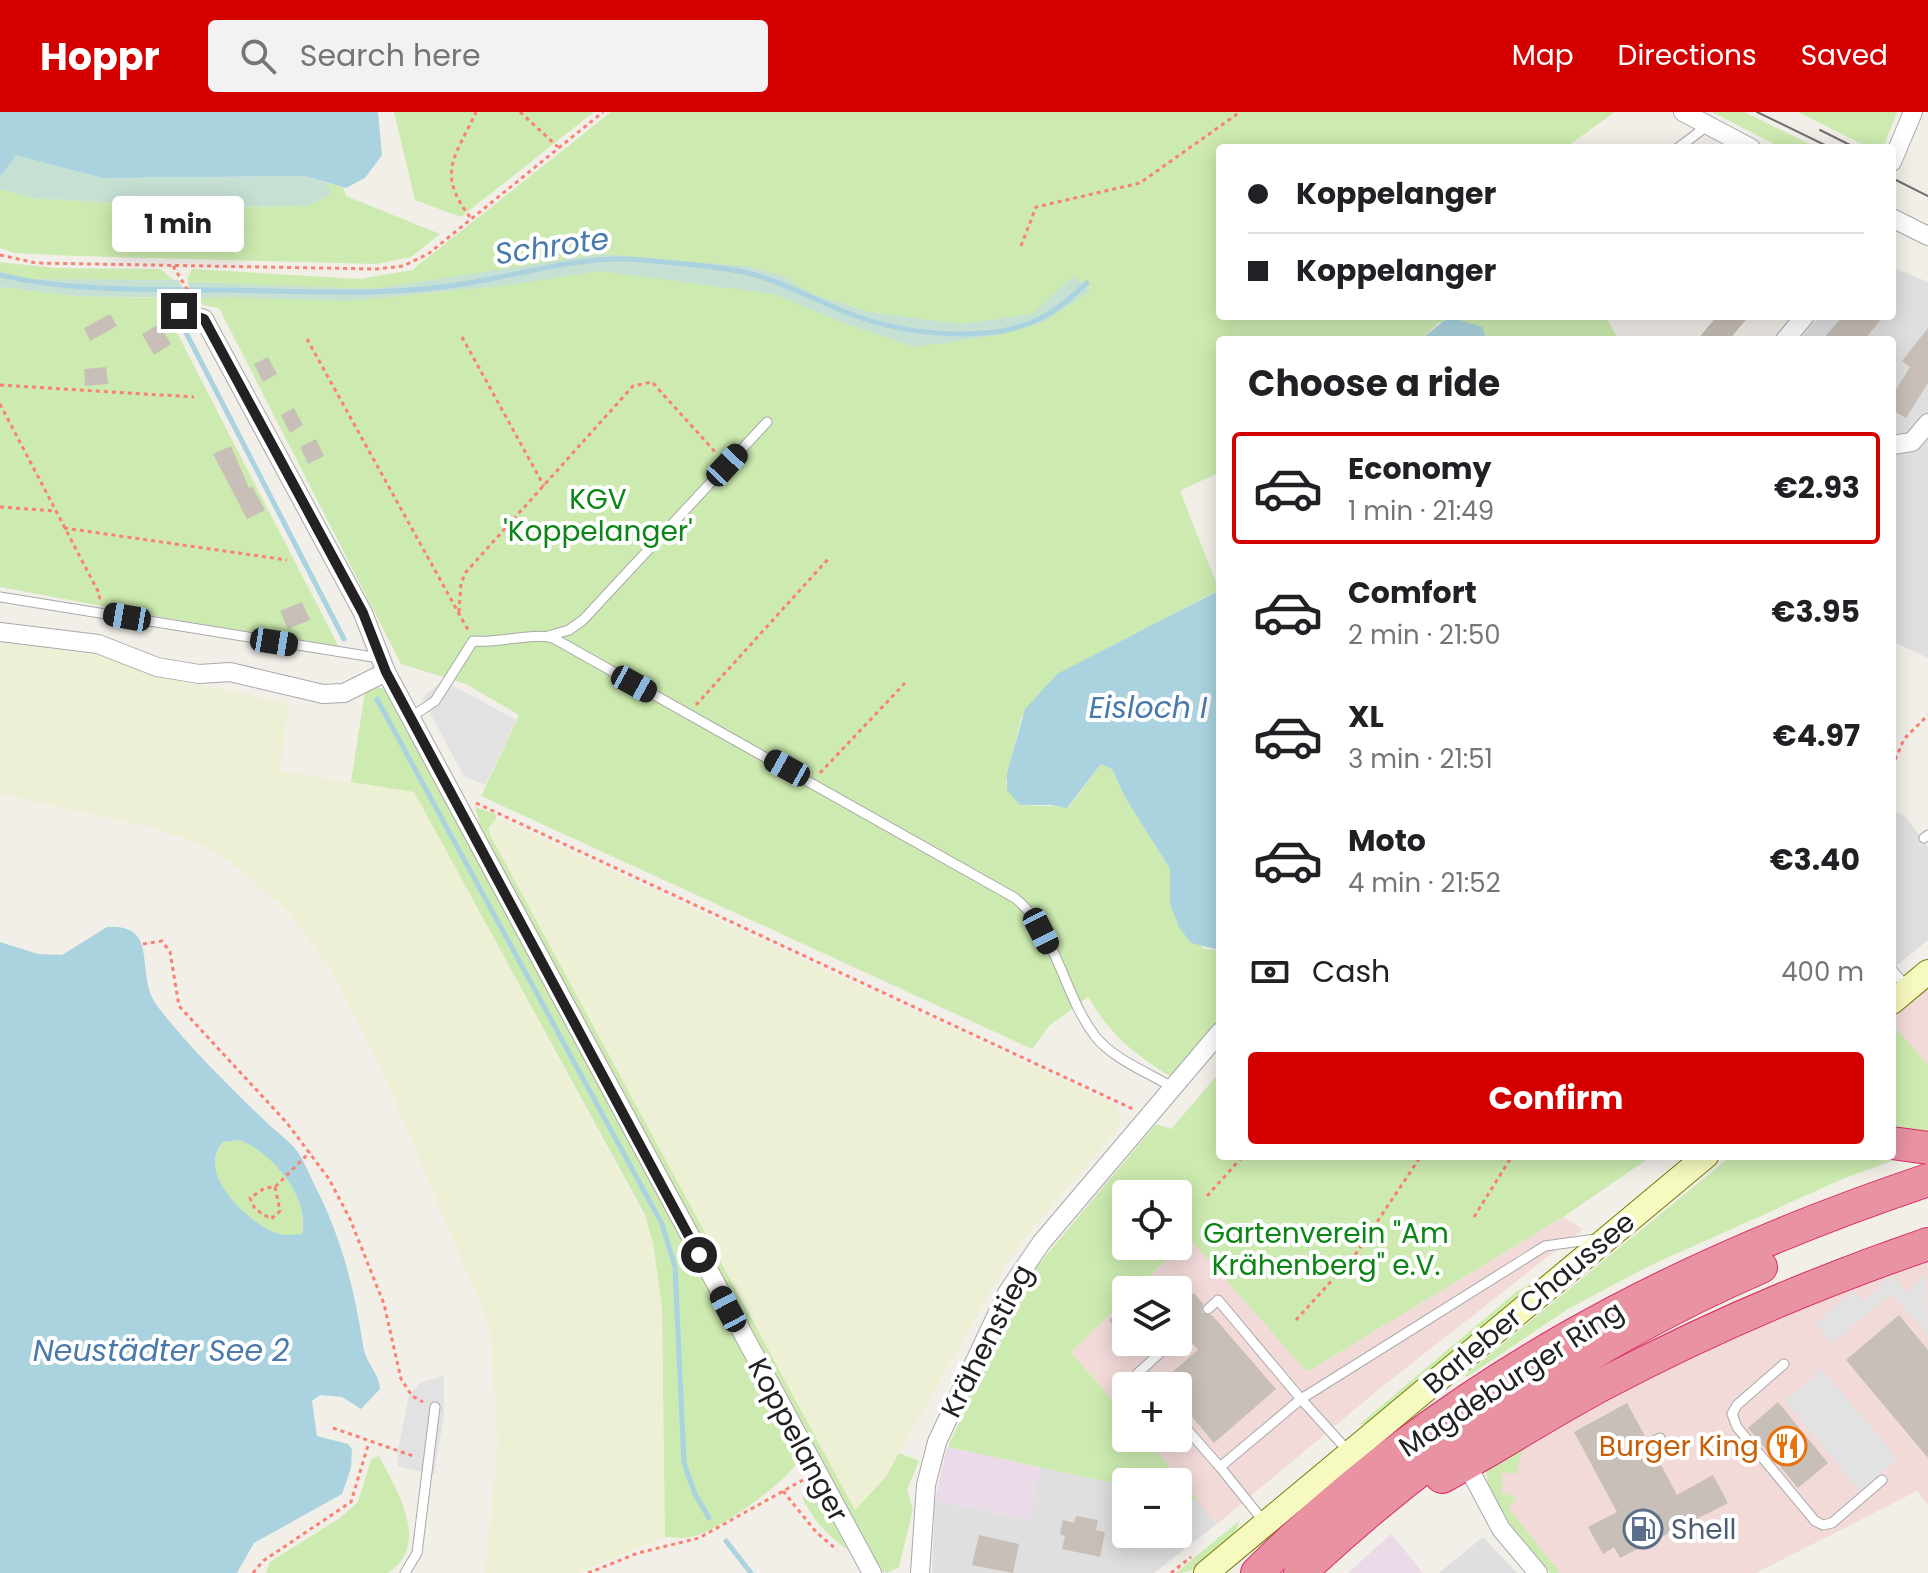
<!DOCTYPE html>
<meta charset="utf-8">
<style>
:root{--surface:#fff;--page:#f2f2f2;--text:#202124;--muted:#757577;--line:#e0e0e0;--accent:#d40000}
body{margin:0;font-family:Poppins,sans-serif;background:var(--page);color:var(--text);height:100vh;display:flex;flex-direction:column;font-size:30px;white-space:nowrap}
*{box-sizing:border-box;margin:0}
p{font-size:26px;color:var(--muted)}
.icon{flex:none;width:44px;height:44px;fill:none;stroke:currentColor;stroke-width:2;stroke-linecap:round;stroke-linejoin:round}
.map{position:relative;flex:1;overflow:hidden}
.side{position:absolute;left:1216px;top:224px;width:680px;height:824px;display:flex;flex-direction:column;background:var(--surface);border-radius:8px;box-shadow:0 4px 20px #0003}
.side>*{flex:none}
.hud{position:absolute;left:1216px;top:32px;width:680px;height:176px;border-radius:8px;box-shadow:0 4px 20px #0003;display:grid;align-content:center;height:176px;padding:0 32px;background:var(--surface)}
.buttons{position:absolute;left:1112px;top:1068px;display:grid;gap:16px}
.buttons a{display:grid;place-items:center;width:80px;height:80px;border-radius:8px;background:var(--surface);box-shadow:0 4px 20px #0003;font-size:40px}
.end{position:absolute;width:36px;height:36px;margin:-18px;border:10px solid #222;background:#fff;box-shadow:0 0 0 4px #fff}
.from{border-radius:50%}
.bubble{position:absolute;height:56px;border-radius:8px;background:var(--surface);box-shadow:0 4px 20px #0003;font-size:26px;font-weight:700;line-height:56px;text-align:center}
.car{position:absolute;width:24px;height:48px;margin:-24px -12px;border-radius:10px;box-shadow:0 0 6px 2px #0007;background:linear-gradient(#222 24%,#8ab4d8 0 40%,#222 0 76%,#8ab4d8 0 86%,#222 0)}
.hud b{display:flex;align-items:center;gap:28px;height:76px;font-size:30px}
.hud b+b{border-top:2px solid var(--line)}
.hud i{width:20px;height:20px;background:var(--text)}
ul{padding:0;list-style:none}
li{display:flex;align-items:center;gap:24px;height:112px;margin:0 16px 12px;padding:0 16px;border:4px solid transparent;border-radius:8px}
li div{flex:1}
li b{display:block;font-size:30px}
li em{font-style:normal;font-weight:700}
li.current{border-color:var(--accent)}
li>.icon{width:72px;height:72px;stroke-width:1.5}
h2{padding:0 32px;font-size:36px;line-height:96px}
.pay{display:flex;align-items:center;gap:20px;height:88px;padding:0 32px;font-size:30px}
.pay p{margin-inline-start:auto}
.action{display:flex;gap:16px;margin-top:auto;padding:16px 32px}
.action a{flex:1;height:92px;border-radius:8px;background:var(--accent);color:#fff;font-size:32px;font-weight:700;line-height:92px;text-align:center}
header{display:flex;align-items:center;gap:48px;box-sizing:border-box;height:112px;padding:0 40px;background:var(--accent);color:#fff}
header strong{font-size:38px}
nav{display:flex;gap:44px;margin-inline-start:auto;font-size:28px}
.search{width:560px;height:72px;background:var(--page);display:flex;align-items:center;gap:20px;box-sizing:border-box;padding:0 28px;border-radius:8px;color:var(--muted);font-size:30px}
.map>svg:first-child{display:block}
.residential{fill:#e0dfdf}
.commercial{fill:#f2dad9}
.industrial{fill:#ebdbe8}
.farmland{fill:#eef0d5}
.grass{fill:#cdebb0;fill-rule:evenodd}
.wetland{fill:#c6e0d4}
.parking{fill:#e2e2e2}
.water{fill:#aad3df;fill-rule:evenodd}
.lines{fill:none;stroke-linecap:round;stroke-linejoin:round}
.stream{stroke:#aad3df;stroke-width:5}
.building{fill:#c7bfb8}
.lane-casing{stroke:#a9a9a9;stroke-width:11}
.street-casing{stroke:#a9a9a9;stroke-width:20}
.secondary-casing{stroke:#707d05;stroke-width:26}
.highway-casing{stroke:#dc2a67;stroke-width:34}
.path{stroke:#fa8072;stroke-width:3;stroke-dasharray:4 4;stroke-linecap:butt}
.lane{stroke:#fff;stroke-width:9}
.street{stroke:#fff;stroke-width:18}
.secondary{stroke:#f7fabf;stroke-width:24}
.highway{stroke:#e892a2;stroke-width:32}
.tram{stroke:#707070;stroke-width:2}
.route{stroke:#222;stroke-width:10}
.labels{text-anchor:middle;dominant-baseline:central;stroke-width:8;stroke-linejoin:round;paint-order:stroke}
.park-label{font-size:28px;fill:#0c8416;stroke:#fff}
.street-label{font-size:28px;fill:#222;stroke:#fff}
.food-label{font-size:28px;fill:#c56008;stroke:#fff;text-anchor:end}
.service-label{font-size:28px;fill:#4e5e75;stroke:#fff;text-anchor:start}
.water-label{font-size:30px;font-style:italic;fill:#4a7aab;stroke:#fff}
</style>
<header>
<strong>Hoppr</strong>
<div class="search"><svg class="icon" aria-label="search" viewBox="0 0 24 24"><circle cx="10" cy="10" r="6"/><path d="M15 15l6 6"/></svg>Search here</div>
<nav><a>Map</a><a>Directions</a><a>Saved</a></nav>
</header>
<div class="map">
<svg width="1928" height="1461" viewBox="0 0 1928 1461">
<rect width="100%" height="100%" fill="#f2efe9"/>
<g class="residential">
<polygon points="1892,155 1928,170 1928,546 1892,529 1892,228 1800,228 1819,204 1892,204"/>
<polygon points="1892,699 1905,704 1928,735 1928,828 1892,857"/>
<polygon points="1040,1355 1126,1374 1126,1422 1178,1422 1178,1385 1199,1389 1217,1412 1154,1461 932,1461 935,1388 1029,1408"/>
<polygon points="1483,1425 1517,1461 1439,1461"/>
</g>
<g class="commercial">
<polygon points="1928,877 1928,953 1892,911 1892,906"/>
<polygon points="1563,1105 1583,1117 1383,1274 1217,1412 1145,1326 1178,1326 1178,1274 1126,1274 1126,1304 1071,1240 1126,1187 1126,1230 1178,1230 1178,1178 1135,1178 1190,1126 1307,1260"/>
<polygon points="1928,1141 1928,1393 1917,1379 1756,1461 1553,1461 1518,1422 1489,1354 1662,1254"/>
</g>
<g class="industrial">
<polygon points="947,1335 1040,1355 1030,1408 935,1388"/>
<polygon points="1391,1422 1423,1461 1348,1461"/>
</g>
<g class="farmland">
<polygon points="0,530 99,543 153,563 285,591 288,598 280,659 414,680 650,1117 662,1194 665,1425 578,1461 485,1461 498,1330 489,1213 381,956 331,858 287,799 238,756 201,732 151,715 0,682"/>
<polygon points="500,707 1115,992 1119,997 1121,1008 1116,1020 1033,1116 1006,1152 885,1366 855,1398 490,723 492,710"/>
</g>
<g class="grass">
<polygon points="394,0 594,0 461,105 415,88"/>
<path d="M611 0H1615L1565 36H1220V204H1605L1619 228H1486L1487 224 1439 210 1420 228H1220V360L1180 379 1219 478 1055 564 1021 606 1006 671 1020 693 1069 695 1101 652 1112 657 1126 687 1170 757V792L1204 837 1220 838V909L1171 965C1131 939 1114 927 1088 885L1049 914 1032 937 481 684 519 603 466 572 401 552 219 196 202 193 187 167 192 157 360 167 412 158Z"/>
<polygon points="1712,0 1744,0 1818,36 1782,36"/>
<polygon points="1798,0 1897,0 1883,36 1869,36"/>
<polygon points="327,71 343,75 346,84 440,122 411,145 376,152 75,144 14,141 0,136 0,77 32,86 185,95 308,94 331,82"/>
<polygon points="0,150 54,156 160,157 175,169 26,167 0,160"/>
<polygon points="0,175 77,184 159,186 341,539 0,475"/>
<path d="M378 575 389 578 797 1334 799 1348C786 1371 717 1420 691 1425 683 1427 673 1425 665 1425L662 1194 653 1131 645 1103 414 680 351 670 365 579Z"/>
<polygon points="475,695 496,702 496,707 489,715 490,723 855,1398 885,1366 899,1341 919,1349 907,1378 913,1397 899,1455 887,1461 878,1458 482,721"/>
<polygon points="1892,911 1928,953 1928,1019 1892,1018"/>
<path d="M1220 960V1044H1652L1563 1105 1307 1260 1189 1126 1135 1178H1126V1187L1071 1240 1126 1304V1326H1145L1199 1389 1178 1385V1370H1126V1374L948 1335 1018 1177 1156 1012 1171 1017ZM1126 1082H1178V1134H1126Z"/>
<path d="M239 1028C273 1040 309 1084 302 1122 291 1123 282 1124 271 1119 244 1106 196 1061 223 1030Z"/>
<polygon points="1731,1044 1905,1044 1845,1066 1647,1155 1568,1197 1467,1265 1465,1263"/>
<polygon points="1547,1163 1369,1312 1360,1312 1517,1179"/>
<path d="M1523 1336 1516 1362 1502 1360V1381L1517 1386 1508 1395 1560 1461H1550C1524 1432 1481 1392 1487 1351Z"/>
<path d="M379 1344C396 1377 432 1433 388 1461H266L270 1450 340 1406 358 1390 371 1348Z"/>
<path d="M817 1380 848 1438C826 1422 814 1410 802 1385Z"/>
<path d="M1240 1408C1233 1434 1203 1461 1176 1461Z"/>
</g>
<g class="wetland">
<polygon points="16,42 103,66 305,64 327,71 331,82 308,94 185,95 32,86 0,77 0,65"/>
<polygon points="600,142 746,154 783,164 810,181 869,200 961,212 1032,202 1074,164 1091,179 1044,210 1004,222 915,235 846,212 774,182 600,159 508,173 347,189 224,185 197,187 187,170 373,177"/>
<polygon points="0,159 26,167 179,168 187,186 77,184 0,175"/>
</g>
<g class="parking">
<polygon points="443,568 516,608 485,673 464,664 422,586"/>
<polygon points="1926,1162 1928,1224 1892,1181 1832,1231 1816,1211 1854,1179 1863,1189 1892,1163 1907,1180"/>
<polygon points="1822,1257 1898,1347 1860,1379 1785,1289"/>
<polygon points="444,1264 444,1303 434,1363 398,1354 397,1342 409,1284 421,1270"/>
</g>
<g class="water">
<polygon points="0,0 378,0 382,43 365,66 346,76 305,64 103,66 16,43 0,65"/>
<polygon points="1449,205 1482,215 1487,228 1420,228"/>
<polygon points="1220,478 1220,838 1191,831 1179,815 1170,792 1170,757 1126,687 1112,657 1101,652 1067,696 1051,693 1020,693 1007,678 1007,661 1025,597 1057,562"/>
<path d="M107 815C162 812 133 862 158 895 189 935 226 971 262 1006 273 1018 288 1027 297 1039 304 1049 309 1061 314 1072 341 1124 354 1175 363 1233 366 1253 379 1260 380 1277L361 1297 342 1285 320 1283 312 1289 317 1324 348 1332 352 1337 351 1356 342 1382 254 1431 237 1461H0V830L38 842 62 843ZM239 1028C272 1040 310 1085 302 1122 291 1123 281 1124 271 1119 244 1106 196 1060 223 1030Z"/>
</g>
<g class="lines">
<g class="stream">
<path d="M0 163C71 180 149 177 222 178 302 179 384 185 463 172 522 163 582 142 642 148 675 151 711 153 744 160 783 169 818 190 856 204 905 222 990 232 1039 207 1057 199 1072 184 1087 171"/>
<polyline points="180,209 344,527"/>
<polyline points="377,587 662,1112 675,1155 684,1351 695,1382 709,1406"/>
<polyline points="726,1429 751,1461"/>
</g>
</g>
<g class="building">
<polygon points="110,202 117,214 90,229 84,216"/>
<polygon points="1717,204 1749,204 1729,228 1697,228"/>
<polygon points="1843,204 1884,204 1864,228 1822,228"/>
<polygon points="159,212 171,232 154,243 142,222"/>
<polygon points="1928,216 1928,271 1906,306 1892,298 1892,284 1910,255 1902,249"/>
<polygon points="268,245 277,262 263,270 254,252"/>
<polygon points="106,255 108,272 85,274 84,257"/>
<polygon points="294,296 303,313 290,321 281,303"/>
<polygon points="316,327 324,344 308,352 300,335"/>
<polygon points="231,334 249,376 252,374 265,398 247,407 213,342"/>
<polygon points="302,490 310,508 288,517 280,499"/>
<polygon points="1194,1181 1203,1192 1202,1201 1212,1203 1276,1277 1214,1331 1178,1288 1178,1274 1156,1274 1198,1238 1188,1226 1188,1215 1178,1214 1178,1194"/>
<polygon points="1126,1193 1126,1228 1109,1208"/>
<polygon points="1899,1203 1928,1238 1928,1346 1846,1248"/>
<polygon points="1778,1290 1828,1351 1798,1376 1748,1316"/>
<polygon points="1627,1291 1645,1324 1643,1335 1653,1338 1677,1383 1713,1363 1728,1391 1620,1446 1614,1435 1603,1442 1588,1415 1617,1400 1574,1320"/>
<polygon points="1076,1404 1098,1408 1096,1418 1105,1420 1100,1445 1062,1437 1065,1424 1060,1422 1063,1408 1074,1411"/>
<polygon points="979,1423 1019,1432 1013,1461 972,1453"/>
</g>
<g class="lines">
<defs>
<g id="lane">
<polyline points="1678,36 1707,14"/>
<polyline points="0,485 379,546"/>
<polyline points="548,524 569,518 583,508 767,310"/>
<path d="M411 605 435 589 473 529C497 532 536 519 555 527L1015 786C1057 820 1063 882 1095 924 1113 947 1147 960 1172 975"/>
<polyline points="1924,726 1928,723"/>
<polyline points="1892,858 1906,874"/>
<polyline points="1208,1197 1218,1188 1301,1287 1545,1134 1596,1127"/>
<polyline points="1178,1224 1183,1220"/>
<polyline points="1784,1252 1737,1293 1732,1302 1737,1315 1815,1409 1823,1413 1832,1411 1882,1368"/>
<polyline points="1149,1274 1138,1261 1172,1230"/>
<polyline points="1178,1307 1220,1355 1301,1287 1349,1340"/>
<polyline points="1649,1331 1660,1326"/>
<polyline points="1220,1355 1265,1411"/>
<polyline points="405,1461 417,1441 435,1295"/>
</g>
<g id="street">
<polyline points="1683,0 1751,36"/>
<polyline points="1892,50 1913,0"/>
<polyline points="1892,106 1928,124"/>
<polyline points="172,198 204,207 363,501 386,560 872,1461"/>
<polyline points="1785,228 1805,204"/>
<polyline points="1892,333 1912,330 1928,311"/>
<polyline points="0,520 98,532 157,555 199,562 230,560 323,582 344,581 386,560"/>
<polyline points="1466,1351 1501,1417 1538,1461"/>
<polyline points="920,1461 926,1373 937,1330 1007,1181 1041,1131 1220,920"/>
</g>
<g id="secondary">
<polyline points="1892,890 1928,860"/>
<polyline points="1206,1461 1706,1044"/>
</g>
<g id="highway">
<polyline points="1892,1031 1928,1036"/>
<path d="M1442 1365C1497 1335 1550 1300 1605 1271 1709 1216 1817 1170 1928 1132"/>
<path d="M1257 1461C1446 1272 1677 1152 1928 1068"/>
<path d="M1300 1461C1432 1336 1595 1227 1761 1155"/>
</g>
</defs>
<use href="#lane" class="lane-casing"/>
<use href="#street" class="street-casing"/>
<use href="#secondary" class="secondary-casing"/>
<use href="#highway" class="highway-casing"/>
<g class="path">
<polyline points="520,0 558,35"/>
<path d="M470 105C436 60 455 46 476 0"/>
<polyline points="1021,134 1036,95 1140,71 1240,0"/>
<polyline points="0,143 36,151 377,157 403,154 428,142 603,0"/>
<polyline points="173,154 192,185"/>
<polyline points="462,225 544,374"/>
<polyline points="307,227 468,518"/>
<polyline points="0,273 194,285"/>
<polyline points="0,292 100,483 99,488"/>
<polyline points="0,395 56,399"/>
<polyline points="64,416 287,448"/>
<polyline points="459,500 461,471 466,460 633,274 652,270 717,342"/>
<polyline points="696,593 829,446"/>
<polyline points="1892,655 1904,627 1928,603"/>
<polyline points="820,661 905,571"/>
<polyline points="476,691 1133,997"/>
<polyline points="143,832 162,829 170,840 179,894 287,1011 329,1067 350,1107 384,1192 401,1267 412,1284 423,1290"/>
<polyline points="275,1075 280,1099 271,1107 255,1097 250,1086 265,1076 275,1075 310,1040"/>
<polyline points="1207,1084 1243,1044"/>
<polyline points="1474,1105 1512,1044"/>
<polyline points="1296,1208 1355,1143 1421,1044"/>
<polyline points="333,1316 416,1345"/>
<polyline points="783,1379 816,1420 837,1438"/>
<polyline points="253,1461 263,1449 351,1390 369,1330"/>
<polyline points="588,1461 638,1441 699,1426 803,1368"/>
<polyline points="1171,1461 1191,1445"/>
</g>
<use href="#lane" class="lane"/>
<use href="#street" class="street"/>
<use href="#secondary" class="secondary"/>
<use href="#highway" class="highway"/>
<g class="tram">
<polyline points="1757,0 1831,36"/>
<polyline points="1820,18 1856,36"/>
<polyline points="1892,66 1928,84"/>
</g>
</g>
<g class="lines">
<polyline class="route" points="179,199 204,207 363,501 386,560 699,1143"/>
</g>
<defs>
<symbol id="restaurant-ring" viewBox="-11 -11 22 22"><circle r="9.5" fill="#fff" stroke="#e8710a" stroke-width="1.5"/><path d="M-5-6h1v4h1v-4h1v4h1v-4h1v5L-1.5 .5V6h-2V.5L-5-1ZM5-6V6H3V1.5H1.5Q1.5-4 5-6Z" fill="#e8710a"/></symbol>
<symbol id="fuel-ring" viewBox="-11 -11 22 22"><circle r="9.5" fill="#fff" stroke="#5c6f8a" stroke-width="1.5"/><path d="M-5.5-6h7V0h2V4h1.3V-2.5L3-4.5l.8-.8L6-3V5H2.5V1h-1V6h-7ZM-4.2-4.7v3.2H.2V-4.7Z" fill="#5c6f8a"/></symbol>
</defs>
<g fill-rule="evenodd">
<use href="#restaurant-ring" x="1765" y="1312" width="44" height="44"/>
<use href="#fuel-ring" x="1621" y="1395" width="44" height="44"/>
</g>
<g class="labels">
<g class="park-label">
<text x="598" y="387">KGV<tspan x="598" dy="32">'Koppelanger'</tspan></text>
<text x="1326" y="1121">Gartenverein "Am<tspan x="1326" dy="32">Krähenberg" e.V.</tspan></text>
</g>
<g class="street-label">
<text transform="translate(1529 1191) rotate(-40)">Barleber Chaussee</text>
<text transform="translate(987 1229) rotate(-63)">Krähenstieg</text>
<text transform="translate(1511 1267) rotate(-33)">Magdeburger Ring</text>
<text transform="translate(798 1328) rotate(62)">Koppelanger</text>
</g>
<g class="food-label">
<text x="1759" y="1334">Burger King</text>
</g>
<g class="service-label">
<text x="1671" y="1417">Shell</text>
</g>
<g class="water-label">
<text transform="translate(552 134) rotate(-8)">Schrote</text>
<text x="1148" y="595">Eisloch I</text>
<text x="161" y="1238">Neustädter See 2</text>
</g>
</g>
</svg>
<div class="buttons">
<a><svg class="icon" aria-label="locate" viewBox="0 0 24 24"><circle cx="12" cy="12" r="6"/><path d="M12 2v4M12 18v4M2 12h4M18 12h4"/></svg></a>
<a><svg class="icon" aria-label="layers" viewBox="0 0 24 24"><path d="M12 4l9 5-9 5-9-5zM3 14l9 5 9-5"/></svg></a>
<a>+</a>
<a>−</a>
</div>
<i class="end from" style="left:699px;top:1143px"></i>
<i class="end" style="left:179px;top:199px"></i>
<div class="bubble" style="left:112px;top:84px;width:132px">1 min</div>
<i class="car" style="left:727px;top:353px;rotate:43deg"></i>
<i class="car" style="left:127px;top:505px;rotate:280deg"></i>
<i class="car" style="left:274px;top:530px;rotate:99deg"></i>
<i class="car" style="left:634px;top:572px;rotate:119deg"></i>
<i class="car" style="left:787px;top:656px;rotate:299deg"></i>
<i class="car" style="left:1041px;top:819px;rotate:153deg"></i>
<i class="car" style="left:728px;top:1197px;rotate:332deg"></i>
<div class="hud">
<b><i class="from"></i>Koppelanger</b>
<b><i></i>Koppelanger</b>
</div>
<section class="side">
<h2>Choose a ride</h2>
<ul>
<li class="current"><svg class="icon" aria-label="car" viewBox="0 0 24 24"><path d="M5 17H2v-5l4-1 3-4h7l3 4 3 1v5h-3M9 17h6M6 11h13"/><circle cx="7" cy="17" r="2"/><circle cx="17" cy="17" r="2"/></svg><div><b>Economy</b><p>1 min · 21:49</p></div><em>€2.93</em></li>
<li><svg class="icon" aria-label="car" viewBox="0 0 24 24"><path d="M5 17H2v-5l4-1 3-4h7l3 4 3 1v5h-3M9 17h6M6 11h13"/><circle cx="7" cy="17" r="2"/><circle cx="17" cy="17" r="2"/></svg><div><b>Comfort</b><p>2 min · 21:50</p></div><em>€3.95</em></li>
<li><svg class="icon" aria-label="car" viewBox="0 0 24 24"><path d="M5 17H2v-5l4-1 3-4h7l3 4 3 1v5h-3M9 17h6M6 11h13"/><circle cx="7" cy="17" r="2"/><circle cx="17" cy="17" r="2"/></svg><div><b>XL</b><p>3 min · 21:51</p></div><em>€4.97</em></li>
<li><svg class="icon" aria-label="car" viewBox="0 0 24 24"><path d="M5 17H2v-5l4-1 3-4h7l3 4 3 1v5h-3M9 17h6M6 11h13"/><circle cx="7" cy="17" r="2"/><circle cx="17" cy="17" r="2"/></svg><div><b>Moto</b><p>4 min · 21:52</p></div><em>€3.40</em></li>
</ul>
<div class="pay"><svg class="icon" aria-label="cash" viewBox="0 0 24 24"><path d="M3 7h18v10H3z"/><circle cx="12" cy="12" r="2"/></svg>Cash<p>400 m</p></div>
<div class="action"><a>Confirm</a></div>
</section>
</div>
